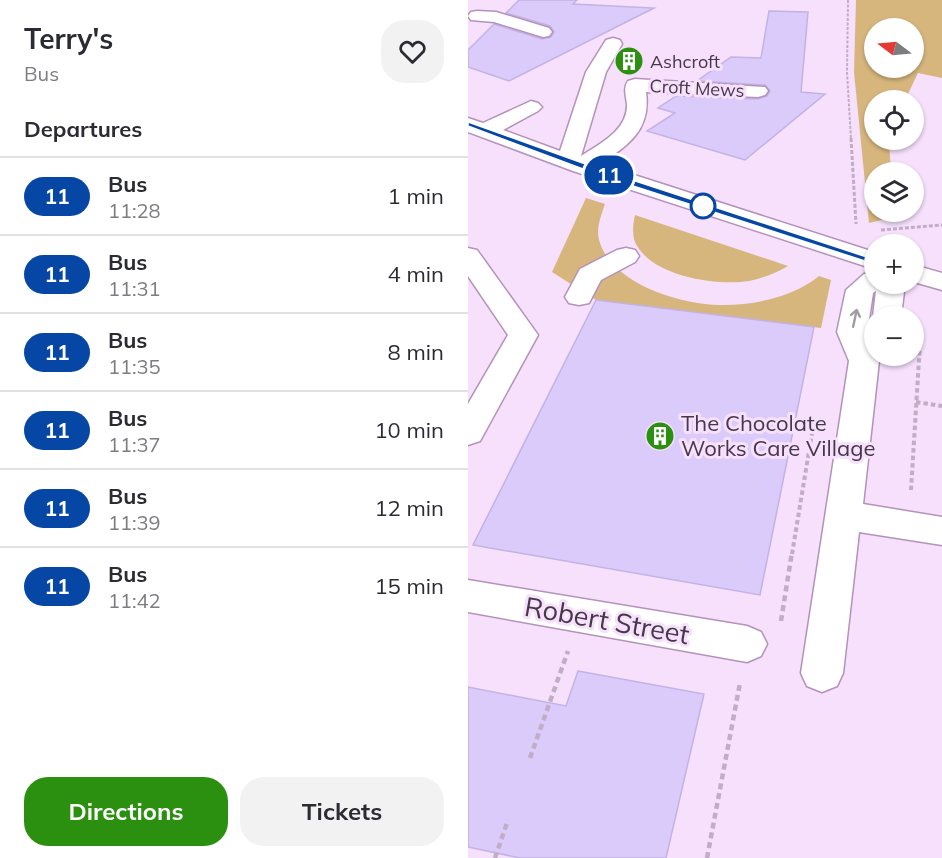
<!DOCTYPE html>
<meta charset="utf-8">
<style>
body{margin:0;font-family:Mulish,sans-serif;background:#f2f2f3;color:#2b2b33;height:100vh;display:flex;flex-direction:column;font-size:22px;white-space:nowrap}
*{box-sizing:border-box;margin:0}
p{font-size:20px;color:#7c7c81}
.icon{flex:none;width:33px;height:33px;fill:none;stroke:currentColor;stroke-width:2;stroke-linecap:round;stroke-linejoin:round}
.map{position:relative;flex:1;overflow:hidden}
.details{display:flex;flex-direction:column;background:#fff;width:468px}
.details>*{flex:none}
.badge{padding:0 12px;border-radius:20px;font-size:21px;line-height:39px}
.needle{width:39px;rotate:286deg}
.buttons{position:absolute;left:396px;top:18px;display:grid;gap:12px}
.buttons a{display:grid;place-items:center;width:60px;height:60px;border-radius:50%;background:#fff;box-shadow:0 2px 4px #0004;font-size:30px}
.map>.badge{position:absolute;translate:-50% -50%;box-shadow:0 0 0 3px #fff}
h2{padding:0 24px;font-size:22px;line-height:54px}
.round{display:grid;place-items:center;flex:none;width:63px;height:63px;border-radius:24px;background:#f2f2f3}
.summary{display:flex;align-items:center;justify-content:space-between;height:102px;padding:0 24px}
h1{font-size:28px;font-weight:700;line-height:45px}
.action{display:flex;gap:12px;margin-top:auto;padding:12px 24px}
.action a{flex:1;height:69px;border-radius:24px;background:#2b900f;color:#fff;font-size:24px;font-weight:700;line-height:69px;text-align:center}
.action a+a{background:#f2f2f3;color:#2b2b33}
ul{padding:0;list-style:none}
li{display:flex;align-items:center;gap:18px;height:78px;padding:0 24px;border-top:2px solid #e1e1e2}
li div{flex:1}
li b{display:block;font-size:22px}
li em{font-style:normal}
li .badge{min-width:66px;font-weight:700;text-align:center}
main{display:flex;flex:1;min-height:0}
.map>svg:first-child{display:block}
.green{fill:#d7b67e;fill-rule:evenodd}
.building{fill:#dbcbfa;stroke:#c3b2e4;stroke-width:1.5}
.lines{fill:none;stroke-linecap:round;stroke-linejoin:round}
.minor-casing{stroke:#b492bb;stroke-width:3}
.path-far3{stroke:#c1adc5;stroke-width:2;stroke-dasharray:3 1.5;stroke-linecap:butt}
.path-far2{stroke:#c1adc5;stroke-width:3;stroke-dasharray:4 2;stroke-linecap:butt}
.path-far1{stroke:#c1adc5;stroke-width:4;stroke-dasharray:4.5 3;stroke-linecap:butt}
.path{stroke:#c1adc5;stroke-width:4.5;stroke-dasharray:6 4;stroke-linecap:butt}
.minor{fill:#fff;fill-rule:evenodd}
.oneway{stroke:#a29ba4}
.line{fill:#0646a5;stroke:#fff;stroke-width:1.5}
.stop-dot{fill:#fff;stroke:#0646a5;stroke-width:3}
.labels{text-anchor:middle;dominant-baseline:central;stroke-width:6;stroke-linejoin:round;paint-order:stroke}
.far-poi-label{font-size:18px;fill:#463749;stroke:#f6e0fb;text-anchor:start}
.far-street-label{font-size:18px;fill:#463749;stroke:#f6e0fb}
.poi-label{font-size:22px;fill:#463749;stroke:#f6e0fb;text-anchor:start}
.near-street-label{font-size:27px;fill:#463749;stroke:#f6e0fb}
</style>
<main>
<section class="details">
<div class="summary"><div><h1>Terry's</h1><p>Bus</p></div><a class="round"><svg class="icon" aria-label="heart" viewBox="0 0 24 24"><path d="M12 20l-8-8c-3-5 5-10 8-4 3-6 11-1 8 4z"/></svg></a></div>
<h2>Departures</h2>
<ul>
<li><span class="badge" style="background:#0646a5;color:#fff">11</span><div><b>Bus</b><p>11:28</p></div><em>1 min</em></li>
<li><span class="badge" style="background:#0646a5;color:#fff">11</span><div><b>Bus</b><p>11:31</p></div><em>4 min</em></li>
<li><span class="badge" style="background:#0646a5;color:#fff">11</span><div><b>Bus</b><p>11:35</p></div><em>8 min</em></li>
<li><span class="badge" style="background:#0646a5;color:#fff">11</span><div><b>Bus</b><p>11:37</p></div><em>10 min</em></li>
<li><span class="badge" style="background:#0646a5;color:#fff">11</span><div><b>Bus</b><p>11:39</p></div><em>12 min</em></li>
<li><span class="badge" style="background:#0646a5;color:#fff">11</span><div><b>Bus</b><p>11:42</p></div><em>15 min</em></li>
</ul>
<div class="action"><a>Directions</a><a>Tickets</a></div>
</section>
<div class="map">
<svg width="474" height="858" viewBox="0 0 474 858">
<rect width="100%" height="100%" fill="#f6e0fb"/>
<g class="green">
<path d="M 388,0 L 474,0 L 474,78 L 450,73 L 437,100 L 406,100 L 406,140 L 421,140 L 423,172 L 406,172 L 406,212 L 425,212 L 426,217 L 401,223 L 386,72 ZM 406,28 L 446,28 L 446,68 L 406,68 Z"/>
<path d="M 118,198 L 137,204 C 133,216 128,228 131,240 C 143,284 212,304 251,305 C 284,306 326,297 351,276 L 363,280 L 353,328 L 128,300 L 84,272 Z"/>
<path d="M 167,215 L 320,266 C 308,273 295,278 281,281 C 249,286 183,277 167,242 C 164,234 165,223 167,215 Z"/>
</g>
<g class="building">
<polygon points="51,0 109,0 105,4 186,8 41,81 0,67 0,50 26,24 74,39 83,37 86,32 82,26 38,13"/>
<polygon points="301,11 340,12 333,92 357,94 277,160 179,131 207,113 190,108 208,96 290,99 299,96 302,91 297,85 229,81 263,57 293,58"/>
<polygon points="128,300 346,327 292,595 5,545"/>
<polygon points="110,671 236,694 198,858 52,858 0,847 0,687 98,706"/>
</g>
<g class="lines">
<g class="minor-casing">
<g id="minor">
<polygon points="9,11 28,12 81,28 84,32 81,36 75,37 26,22 3,20 0,16 3,12"/>
<path d="M 145,38 L 152,40 L 154,44 L 138,72 L 113,156 C 132,144 160,130 159,104 C 158,96 155,88 160,81 L 167,79 L 297,87 L 300,91 L 297,95 L 290,97 L 178,92 C 183,130 161,145 132,164 L 406,252 L 406,269 L 105,171 L 0,132 L 0,118 L 15,123 L 63,101 L 70,103 L 74,107 L 70,111 L 35,130 L 92,151 L 118,72 L 138,40 Z"/>
<polygon points="0,248 9,250 70,335 12,441 0,445 0,404 40,335 0,276"/>
<polygon points="158,248 167,250 171,256 167,262 133,280 121,303 111,305 101,303 97,297 112,269 149,250"/>
<polygon points="446,265 474,273 474,290 446,282"/>
<polygon points="406,272 406,284 437,284 433,316 406,316 406,319 405,316 408,291 405,293 399,332 406,356 411,361 395,504 474,517 474,545 391,532 375,673 369,686 354,692 339,686 333,673 381,361 369,332 378,290 396,274"/>
<polygon points="0,580 279,626 293,632 299,644 293,656 279,662 0,612"/>
</g>
</g>
<polyline class="path-far3" points="380,0 379,72 383,139"/>
<g class="path-far2">
<polyline points="383,138 388,224"/>
<polyline points="413,230 474,225"/>
</g>
<g class="path-far1">
<polyline points="448,402 474,406"/>
<polyline points="443,490 453,327"/>
<polyline points="324,554 345,427"/>
</g>
<g class="path">
<polyline points="313,621 324,552"/>
<polyline points="62,758 100,651"/>
<polyline points="27,858 40,820"/>
<polyline points="239,858 272,683"/>
</g>
<use href="#minor" class="minor"/>
</g>
<defs><path id="oneway-shaft" d="M-6 0H5M1.5-3L5.5 0L1.5 3" fill="none" stroke-width="1.6" stroke-linecap="round" stroke-linejoin="round" transform="scale(1.5)"/></defs>
<use class="oneway" href="#oneway-shaft" transform="translate(387 318) rotate(-78)"/>
<polygon class="line" points="0,122 137,171 411,261 403,263 131,175 0,126"/>
<defs>
<g id="building-disc" transform="scale(1.5)"><circle r="9.5" fill="#2b900f" stroke="#f6e0fb"/><path d="M-4-6H4V6H1V3H-1V6H-4ZM-2.5-4.3h1.7v1.8h-1.7ZM.8-4.3h1.7v1.8H.8ZM-2.5-1h1.7V.8h-1.7ZM.8-1h1.7V.8H.8Z" fill="#fff"/></g>
</defs>
<g fill-rule="evenodd">
<use href="#building-disc" x="161" y="61"/>
<use href="#building-disc" x="192" y="436"/>
</g>
<circle class="stop-dot" cx="235" cy="206" r="12"/>
<g class="labels">
<g class="far-poi-label">
<text x="182" y="61">Ashcroft</text>
</g>
<g class="far-street-label">
<text transform="translate(229 88) rotate(3)">Croft Mews</text>
</g>
<g class="poi-label">
<text x="213" y="423">The Chocolate<tspan x="213" dy="25">Works Care Village</tspan></text>
</g>
<g class="near-street-label">
<text transform="translate(139 620) rotate(10)">Robert Street</text>
</g>
</g>
</svg>
<div class="buttons">
<a><svg class="needle" viewBox="-14 -14 28 28"><path d="M0-13l5 13h-10z" fill="#e53935"/><path d="M0 13l5-13h-10z" fill="#7c7c81"/></svg></a>
<a><svg class="icon" aria-label="locate" viewBox="0 0 24 24"><circle cx="12" cy="12" r="6"/><path d="M12 2v4M12 18v4M2 12h4M18 12h4"/></svg></a>
<a><svg class="icon" aria-label="layers" viewBox="0 0 24 24"><path d="M12 4l9 5-9 5-9-5zM3 14l9 5 9-5"/></svg></a>
<a>+</a>
<a>−</a>
</div>
<b class="badge" style="left:141px;top:175px;background:#0646a5;color:#fff">11</b>
</div>
</main>
